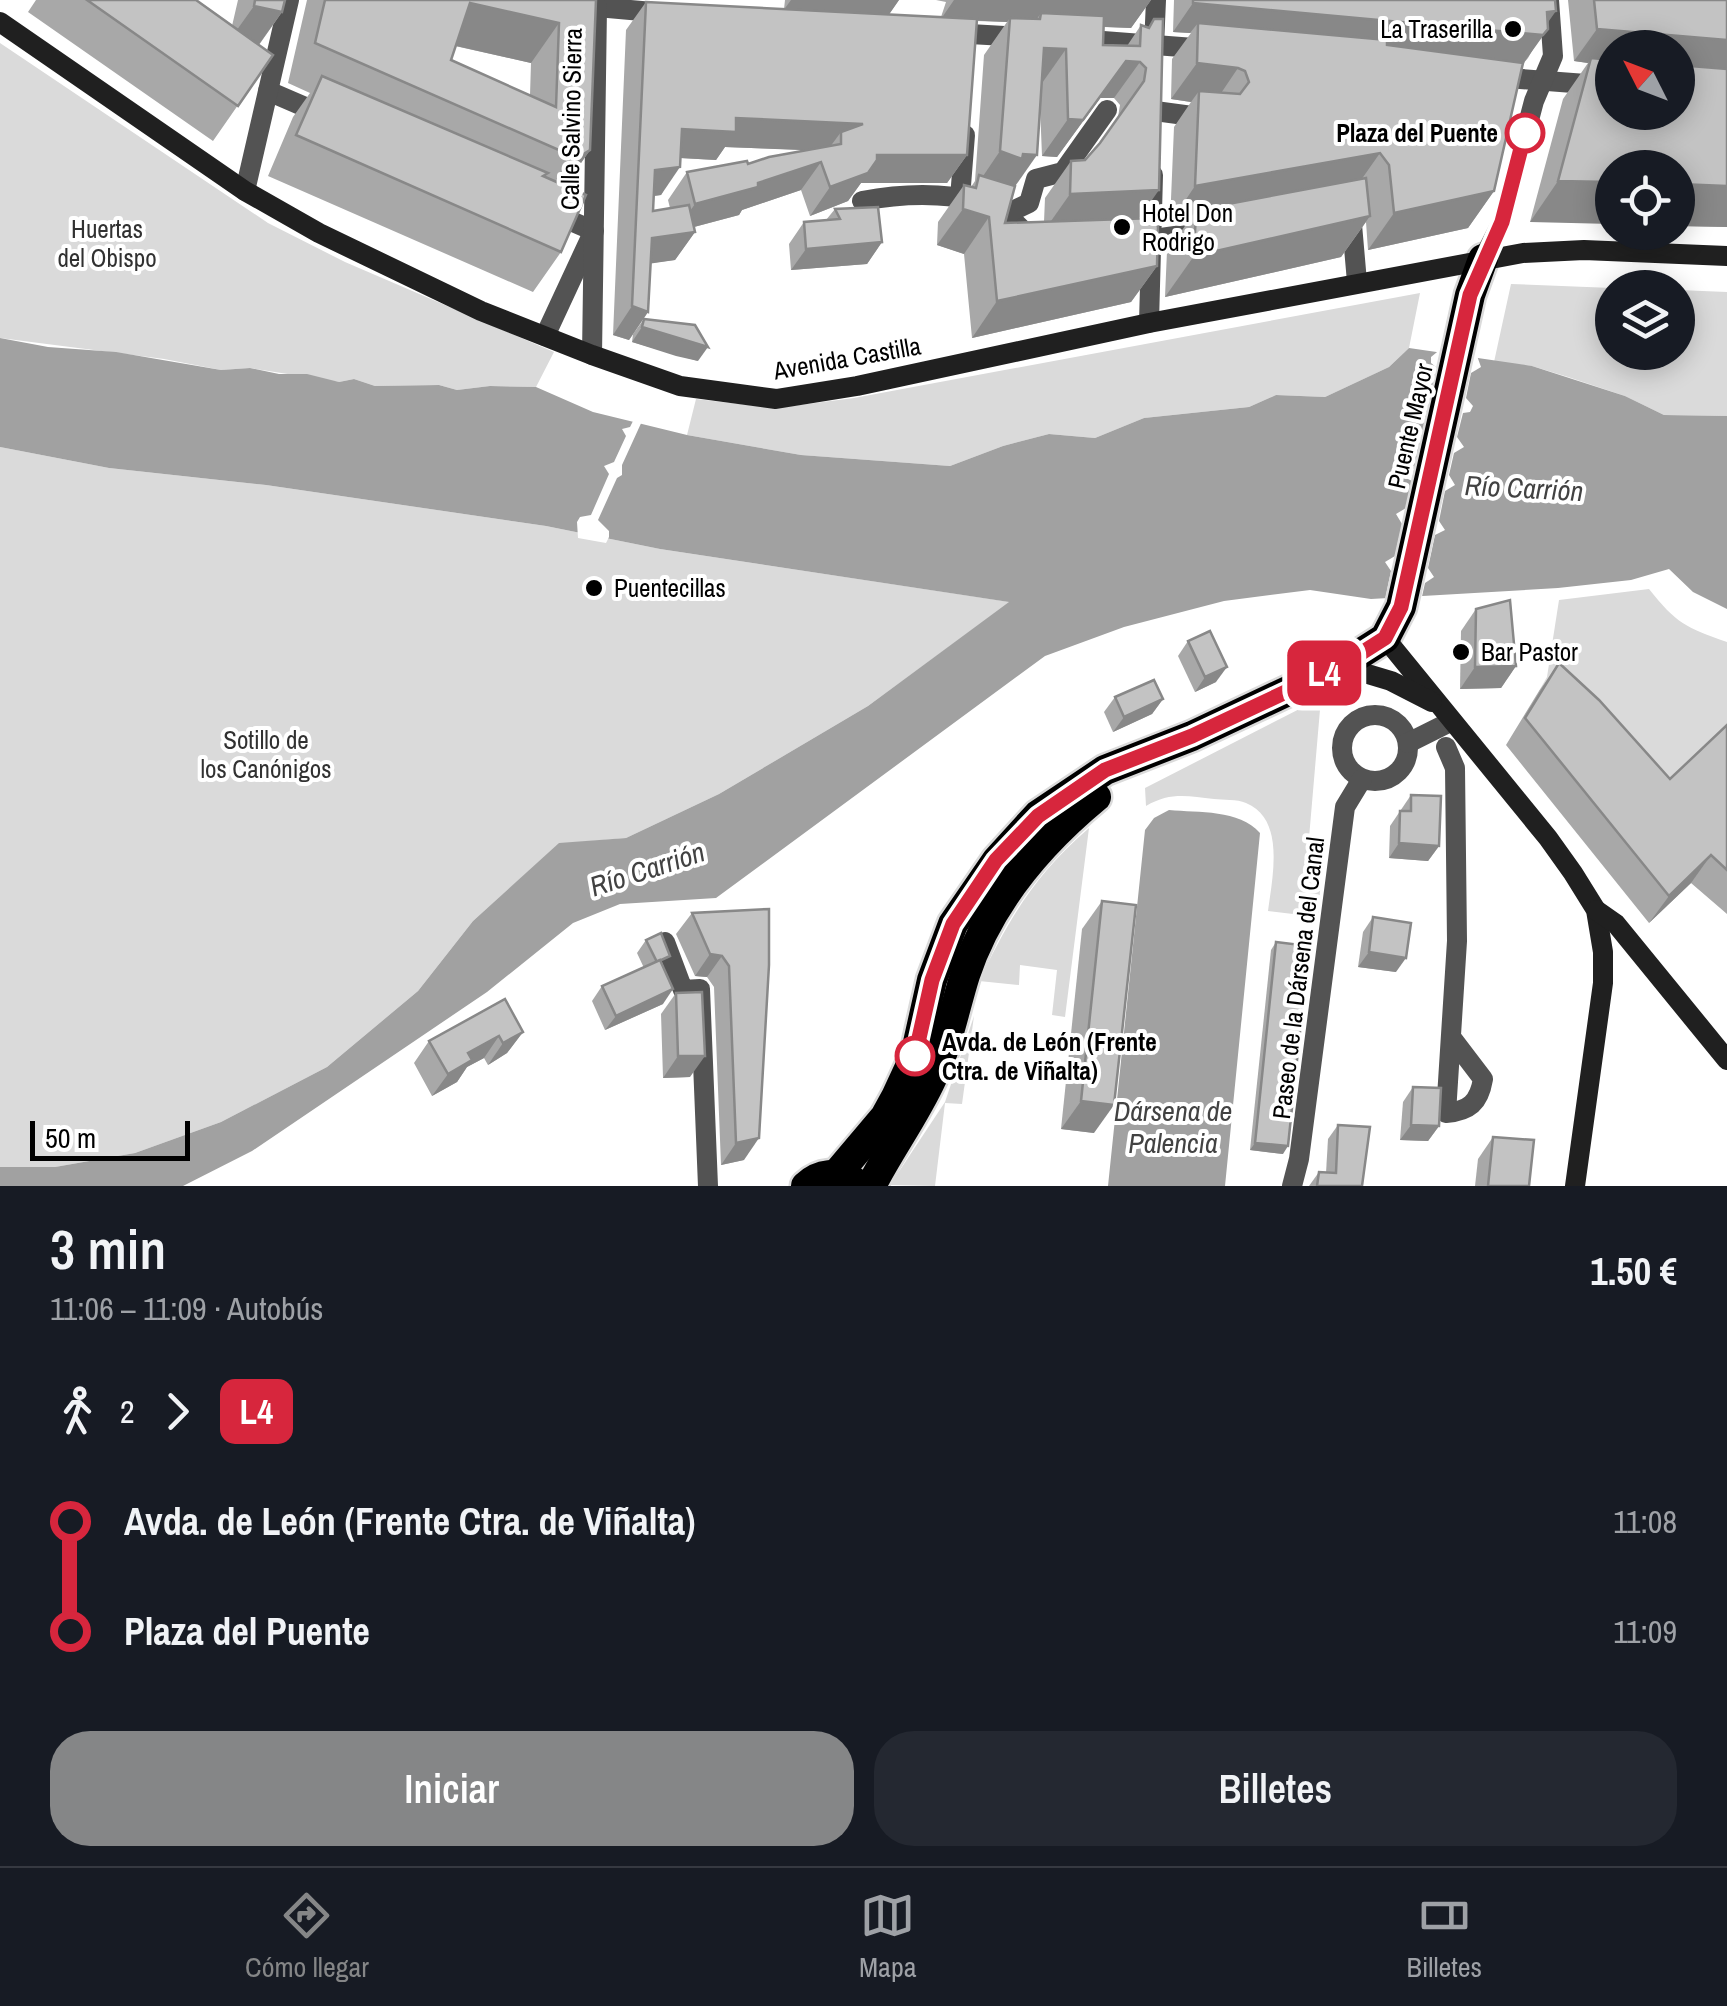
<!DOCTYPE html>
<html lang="es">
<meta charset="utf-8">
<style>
body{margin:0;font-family:"Archivo Narrow",sans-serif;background:#242831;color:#f1f3f6;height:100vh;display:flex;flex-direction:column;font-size:38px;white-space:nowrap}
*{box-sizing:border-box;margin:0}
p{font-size:32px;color:#9ea1a6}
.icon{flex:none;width:55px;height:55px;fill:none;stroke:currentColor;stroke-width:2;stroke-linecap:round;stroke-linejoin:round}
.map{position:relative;height:1186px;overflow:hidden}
.side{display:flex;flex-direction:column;background:#171b24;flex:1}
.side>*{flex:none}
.badge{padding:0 20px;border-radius:15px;font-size:35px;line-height:65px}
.needle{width:65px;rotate:312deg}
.controls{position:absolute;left:1595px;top:30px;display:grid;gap:20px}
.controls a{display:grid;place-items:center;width:100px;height:100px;border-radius:50%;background:#171b24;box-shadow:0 5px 25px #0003;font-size:50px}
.scale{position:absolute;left:30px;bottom:25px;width:160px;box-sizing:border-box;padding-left:10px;border:5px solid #000;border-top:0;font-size:28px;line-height:35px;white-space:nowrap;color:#000;-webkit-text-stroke:8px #fff;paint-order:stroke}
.map>.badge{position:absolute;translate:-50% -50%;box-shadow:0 0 0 5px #fff}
.legs{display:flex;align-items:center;gap:15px;height:110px;padding:0 50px;font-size:32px}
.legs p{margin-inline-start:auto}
.headline{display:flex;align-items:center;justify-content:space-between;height:170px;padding:0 50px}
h1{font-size:55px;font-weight:600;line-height:75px}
.primary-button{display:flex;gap:20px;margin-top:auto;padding:20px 50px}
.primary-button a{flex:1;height:115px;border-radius:40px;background:#858687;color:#fff;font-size:40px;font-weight:600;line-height:115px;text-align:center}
.primary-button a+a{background:#242831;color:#f1f3f6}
ul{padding:0 50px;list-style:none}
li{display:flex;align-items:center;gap:35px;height:110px;font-size:38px}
li i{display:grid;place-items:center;width:15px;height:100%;margin:0 12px;background:currentColor}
li i::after{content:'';width:25px;height:25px;margin:-12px;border:8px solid;border-radius:50%;background:#171b24}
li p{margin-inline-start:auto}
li:first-child i{background:linear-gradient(#0000 50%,currentColor 0)}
li:last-child i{background:linear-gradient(currentColor 50%,#0000 0)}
.tabs{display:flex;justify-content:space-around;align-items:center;height:140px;border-top:2px solid #363941;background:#171b24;font-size:28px;color:#9ea1a6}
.tabs a{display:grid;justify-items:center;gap:5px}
.tabs .active{color:#858687}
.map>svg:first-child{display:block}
.green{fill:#dadada}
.water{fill:#a1a1a1}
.pier{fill:#fff}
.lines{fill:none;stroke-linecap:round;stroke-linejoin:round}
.highway-casing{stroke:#dbdbdb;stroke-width:35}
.street{stroke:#535353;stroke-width:20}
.secondary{stroke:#202020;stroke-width:20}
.highway{stroke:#000;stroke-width:30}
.wall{fill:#a8a8a8;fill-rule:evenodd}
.shaded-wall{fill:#888}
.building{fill:#c3c3c3;stroke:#888;stroke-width:2.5;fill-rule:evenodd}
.line-1-casing{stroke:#fff;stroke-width:22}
.line-1{stroke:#d7263d;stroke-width:15}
.poi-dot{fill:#000;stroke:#fff;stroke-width:4}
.stop-1-dot{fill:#fff;stroke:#d7263d;stroke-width:5}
.labels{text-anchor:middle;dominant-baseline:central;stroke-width:8;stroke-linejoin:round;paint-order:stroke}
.poi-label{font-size:25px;fill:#000;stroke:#fff;text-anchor:start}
.street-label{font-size:25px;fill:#000;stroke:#fff}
.stop-label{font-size:25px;font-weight:bold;fill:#000;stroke:#fff;text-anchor:end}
.park-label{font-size:25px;fill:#313131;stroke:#fff}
.water-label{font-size:28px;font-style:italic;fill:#424242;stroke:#fff}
</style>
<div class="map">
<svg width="1727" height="1186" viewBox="0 0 1727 1186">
<rect width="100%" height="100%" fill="#fff"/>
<g class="green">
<polygon points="0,43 268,223 345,262 554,352 536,387 490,386 457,390 439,385 375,386 354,379 339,382 250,368 221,370 164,359 0,338"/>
<polygon points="1511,284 1612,288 1612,352 1678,352 1678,290 1727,292 1727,416 1664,415 1625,396 1568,377 1532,366 1494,362"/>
<polygon points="1420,293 1409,348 1389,367 1325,397 1276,395 1249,407 1144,418 1095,438 1049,434 1003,446 950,466 801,455 687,435 696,399 776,408 854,398"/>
<polygon points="0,447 109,468 266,485 546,526 660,549 1010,602 868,706 719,794 626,838 559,844 473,921 418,991 327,1067 221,1122 135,1153 55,1167 0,1167"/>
<path d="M 1649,589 C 1676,623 1686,628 1727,642 L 1727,755 L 1664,794 L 1539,691 L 1547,677 L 1559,600 Z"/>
<path d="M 1321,698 L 1309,838 L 1324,839 L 1318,917 L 1268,911 C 1272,879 1286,819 1246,803 C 1237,799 1223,800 1214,799 C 1187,796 1170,792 1146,806 L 1145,788 Z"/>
<path d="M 1089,828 L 1065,1017 L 1052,1015 L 1057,970 L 1020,965 L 1019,985 L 979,981 C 1009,919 1035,874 1089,828 Z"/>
<polygon points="974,1016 962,1104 945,1103 935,1186 890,1185 945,1102"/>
</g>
<g class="water">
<polygon points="0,338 48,347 116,352 221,370 250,368 279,374 307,374 339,382 354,379 375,386 439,385 457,390 490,386 536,387 593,412 687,435 801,455 950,466 1003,446 1049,434 1095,438 1144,418 1249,407 1276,395 1325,397 1389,367 1409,348 1532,366 1625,396 1664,415 1727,416 1727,609 1693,592 1669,569 1631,580 1558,588 1371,599 1310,590 1224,601 1124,627 1045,656 716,898 620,904 573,923 487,992 252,1151 183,1186 0,1186 0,1167 55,1167 135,1153 221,1122 327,1067 418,991 473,921 559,843 626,838 719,794 868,706 1009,602 660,549 546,526 266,485 109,468 0,447"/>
<path d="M 1169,810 C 1199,813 1239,809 1260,833 L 1225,1186 L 1108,1186 L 1145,830 L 1154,818 Z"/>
</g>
<g class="pier">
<polygon points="1442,348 1476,353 1481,367 1471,373 1466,398 1473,406 1470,412 1463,413 1457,437 1464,447 1454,453 1449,475 1455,485 1445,491 1439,521 1445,530 1435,535 1428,568 1434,577 1425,583 1421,601 1391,603 1385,600 1391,571 1385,562 1395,556 1402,524 1396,514 1406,508 1412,481 1406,478 1406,472 1415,468 1420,444 1414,434 1423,430 1429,406 1423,397 1432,391 1437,368 1431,363 1431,357"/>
<polygon points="635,417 643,419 622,465 622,475 617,478 598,520 609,531 609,537 606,543 578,538 577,522 580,517 591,515 609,474 604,466 614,462 626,436 622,429 630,427"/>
</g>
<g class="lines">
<g class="highway-casing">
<g id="highway">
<polyline points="836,1175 885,1117 896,1097 915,1056 932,980 953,924 997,860 1038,815 1105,770 1192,736 1341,666 1385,638 1401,607 1470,295 1483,259"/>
<path d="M 806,1186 C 820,1173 837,1172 853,1181"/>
<path d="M 871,1186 C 890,1149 915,1115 932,1078 C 948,1045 954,1010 965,975 C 989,902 1038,845 1096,797"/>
</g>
</g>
<g class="street">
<polyline points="567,0 597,7 664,13"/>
<polyline points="952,33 1023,37"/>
<polyline points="1077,39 1207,49"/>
<polyline points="1154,46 1156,0"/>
<polyline points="1495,77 1612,86"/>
<polyline points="268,91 326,116"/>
<polyline points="1155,111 1207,118"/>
<polyline points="245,191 289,0"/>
<polyline points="960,198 965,135"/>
<path d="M 862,201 C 905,193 972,189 1008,217 C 1017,223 1024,232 1031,239"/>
<polyline points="550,212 594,231"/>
<polyline points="1351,213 1357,282"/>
<polyline points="1006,214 1029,203 1036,179 1063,172 1107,110"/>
<polyline points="1133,242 1203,232"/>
<polyline points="1483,259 1502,222 1534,101 1553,56 1549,0"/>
<polyline points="1149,323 1153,175"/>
<polyline points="545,336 591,237"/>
<polyline points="592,355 597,7"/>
<circle cx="1375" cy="748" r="33"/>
<polyline points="1408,743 1452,721"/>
<path d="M 1446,747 L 1455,768 L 1457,941 L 1446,1113 C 1469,1111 1479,1103 1483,1079 L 1451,1037"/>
<polyline points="665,942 683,990 700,989 708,1186"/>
<polyline points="1292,1186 1299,1159 1345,807 1362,779"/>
</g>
<g class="secondary">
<polyline points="0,22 245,191 319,233 481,311 592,355 680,386 776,399 857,386 1149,323 1523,253 1584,250 1727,256"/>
<polyline points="1385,638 1548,838 1573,873 1596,910 1603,952 1603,983 1575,1186"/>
<polyline points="1341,666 1391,681 1432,702"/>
<polyline points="1596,910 1616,924 1727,1060"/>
</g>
<use href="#highway" class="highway"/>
</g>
<g class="wall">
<polygon points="36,0 196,0 232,26 238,0 285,0 282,12 259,45 273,55 213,141 28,12"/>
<path d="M 307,0 L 596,0 L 590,150 L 565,186 L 561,252 L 533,292 L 268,176 L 293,117 L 310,93 L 288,83 ZM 455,46 L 531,63 L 530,95 L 451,60 Z"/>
<path d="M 785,0 L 899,0 L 889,14 L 941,17 L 946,2 L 936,0 L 1151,0 L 1131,28 L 1104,27 L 1103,45 L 1127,46 L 1141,25 L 1148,28 L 1154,19 L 1139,218 L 1157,266 L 1131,302 L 972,338 L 964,254 L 937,245 L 938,222 L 964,185 L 971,187 L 975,181 L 984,55 L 1007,22 L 977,21 L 967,155 L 947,183 L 861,183 L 848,201 L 810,216 L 801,190 L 742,210 L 739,215 L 694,227 L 695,232 L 675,260 L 651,263 L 648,312 L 629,340 L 613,335 L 626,30 L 646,2 L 784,9 ZM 1100,98 L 1114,98 L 1120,105 L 1118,117 L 1100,143 L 1085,160 L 1071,161 L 1045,198 L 1044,222 L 1005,223 L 1014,187 L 1040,106 L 1042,156 L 1057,157 ZM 725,147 L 806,150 L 748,164 L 687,172 L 668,200 L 670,208 L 653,211 L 654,196 L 661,195 L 681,158 L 716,160 Z"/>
<polygon points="1174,0 1555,0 1548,23 1528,58 1523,64 1494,191 1468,228 1368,250 1366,222 1341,257 1165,297 1167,251 1190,219 1170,223 1174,127 1191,102 1171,99 1172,59 1191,33 1173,32"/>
<polygon points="1568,0 1727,0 1727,227 1678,226 1678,168 1530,222 1563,99 1588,63 1574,61"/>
<polygon points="835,209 882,242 867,264 791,270 789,244 804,222 826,220"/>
<polygon points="644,319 698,361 632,342 633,334"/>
<polygon points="1476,609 1516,666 1501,688 1460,689 1461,631"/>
<polygon points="1188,641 1216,682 1195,692 1178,656"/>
<polygon points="1559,663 1670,779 1727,725 1727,914 1691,883 1649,923 1506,745 1539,691"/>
<polygon points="1115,697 1163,699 1152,714 1113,732 1104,712"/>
<polygon points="1411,795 1439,846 1428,861 1389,858 1390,826"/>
<polygon points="1102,901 1094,1133 1061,1129 1082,929"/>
<polygon points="769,909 744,1160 721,1165 714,987 707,977 695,976 676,934 692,913"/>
<polygon points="1373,917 1396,972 1358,967 1363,932"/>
<polygon points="646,940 663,966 663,1004 605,1030 592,1001 602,986 644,968 637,953"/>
<polygon points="1276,942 1283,1154 1250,1150 1271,950"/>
<polygon points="676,993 690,1077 663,1078 661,1014"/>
<polygon points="523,1032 507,1053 488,1065 484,1058 467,1067 457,1082 432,1096 414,1063 429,1041"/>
<polygon points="1413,1087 1439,1126 1428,1141 1400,1140 1403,1102"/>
<polygon points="1338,1125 1362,1186 1326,1173 1328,1139"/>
<polygon points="1493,1137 1529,1186 1475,1186 1478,1159"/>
<polygon points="1319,1172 1317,1186 1309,1186"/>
</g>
<g class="shaded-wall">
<polygon points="791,0 899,0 888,16 783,11"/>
<polygon points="954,0 1151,0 1131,28 1037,24 1041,13 1034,23 1010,18 1007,22 941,19"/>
<polygon points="470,3 559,23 531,63 443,43"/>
<polygon points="1193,3 1547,12 1556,11 1539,35 1548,29 1523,64 1198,23 1190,33 1173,32"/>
<polygon points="254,6 282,12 257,47 229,41"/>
<polygon points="1597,29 1727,40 1727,74 1678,70 1678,48 1612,48 1612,65 1591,58 1588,63 1574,61"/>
<polygon points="1044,48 1066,49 1040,86"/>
<polygon points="1126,61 1140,62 1114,98 1100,98 1057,157 1042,156 1068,119"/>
<polygon points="1197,63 1238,68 1213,105 1199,91 1191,102 1171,99"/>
<polygon points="736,118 863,124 841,144 841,132 827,151 725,147 716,160 662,157 682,129"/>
<polygon points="590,150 563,189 550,197 577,158"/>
<polygon points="1000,151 1037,155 1011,192 977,185"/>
<polygon points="1380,153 1354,190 1196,210 1190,219 1170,223 1195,186"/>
<polygon points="877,155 967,155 947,183 861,183 848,201 810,216 830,187"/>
<polygon points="821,162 801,190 742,210 739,215 675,232 695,204"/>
<polygon points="680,167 661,195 637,198 655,170"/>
<polygon points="1558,181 1612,182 1612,224 1530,222"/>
<polygon points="1678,184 1727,186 1727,227 1678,226"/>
<polygon points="1159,190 1133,227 1044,231 1070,194"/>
<polygon points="1494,191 1468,228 1368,250 1394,213"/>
<polygon points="963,209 989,217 964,254 937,245"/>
<polygon points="1370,216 1341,257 1165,297 1194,256"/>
<polygon points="695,232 675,260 634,266 652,238"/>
<polygon points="882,242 867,264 791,270 806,249"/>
<polygon points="1157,266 1131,302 972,338 997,301"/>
<polygon points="632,306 648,312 629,340 613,335"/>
<polygon points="642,327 708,347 698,361 676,356 632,342"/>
<polygon points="1516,666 1501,688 1460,689 1475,667"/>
<polygon points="1227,667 1216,682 1195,692 1205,677"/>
<polygon points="1163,699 1152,714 1113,732 1124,717"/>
<polygon points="1399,843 1439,846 1428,861 1389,858"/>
<polygon points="1711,855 1691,883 1649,923 1669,896"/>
<polygon points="1369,952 1406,958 1396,972 1358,967"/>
<polygon points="710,954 722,956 707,977 695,976"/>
<polygon points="673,989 663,1004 605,1030 616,1016"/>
<polygon points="523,1032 507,1053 488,1065 503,1043"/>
<polygon points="499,1036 484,1058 467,1067 457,1082 432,1096 448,1074 468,1053"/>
<polygon points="678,1056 705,1056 690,1077 663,1078"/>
<polygon points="1081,1101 1114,1105 1094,1133 1061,1129"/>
<polygon points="1411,1125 1439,1126 1428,1141 1400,1140"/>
<polygon points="759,1138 744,1160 721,1165 736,1143"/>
<polygon points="1255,1143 1288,1146 1283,1154 1250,1150"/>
</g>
<g class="building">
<polygon points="87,0 196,0 273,55 238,106"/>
<polygon points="255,0 285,0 282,12 254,6"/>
<path d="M 325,0 L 596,0 L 590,150 L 577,158 L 315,43 ZM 470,3 L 559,23 L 556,107 L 451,60 Z"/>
<polygon points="1193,0 1555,0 1556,11 1547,12 1548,29 1543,35 1193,3"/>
<polygon points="1594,0 1727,0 1727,40 1597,29"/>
<polygon points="646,2 977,19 967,155 877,155 877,160 868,173 830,187 821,162 758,183 758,187 695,204 687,172 747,161 748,164 769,157 841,144 841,132 863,124 736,118 736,132 682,129 680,167 655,170 653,211 689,205 695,232 652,238 648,312 632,306"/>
<polygon points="1041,13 1104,16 1103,45 1140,46 1141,25 1149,28 1154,19 1163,19 1159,190 1070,194 1071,161 1085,160 1100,143 1144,81 1146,68 1140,62 1126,61 1083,120 1068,119 1066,49 1044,48 1037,155 1023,154 1022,159 1000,151 1010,18 1040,19"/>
<polygon points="1198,23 1387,40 1387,45 1523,63 1494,191 1394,213 1389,165 1380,153 1195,186 1199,91 1240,94 1249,82 1245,71 1238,68 1197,63"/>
<polygon points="1591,58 1612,60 1612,112 1678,112 1678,65 1727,69 1727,186 1678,184 1678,168 1612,168 1612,182 1558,181"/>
<polygon points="322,76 548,173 543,176 586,195 561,252 296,135"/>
<polygon points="979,175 1015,186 1005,223 1155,218 1158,227 1157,266 997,301 989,217 963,209 964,185 976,188"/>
<polygon points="1366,178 1370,216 1194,256 1196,210"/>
<polygon points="878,207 882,242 806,249 804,222 840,219 835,209"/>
<polygon points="644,319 695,325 708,347 642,327"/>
<polygon points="1510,600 1516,666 1475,667 1476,609"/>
<polygon points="1210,631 1227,667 1205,677 1188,641"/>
<polygon points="1559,663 1599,700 1670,779 1727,725 1727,870 1711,855 1669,896 1525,718"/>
<polygon points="1154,680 1163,699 1124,717 1115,697"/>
<polygon points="1411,795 1441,796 1439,846 1399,843 1400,811 1411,811"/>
<polygon points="1102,901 1136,905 1114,1105 1081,1101"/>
<polygon points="769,909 769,965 759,1138 736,1143 729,966 722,956 710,954 692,913"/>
<polygon points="1373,917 1411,923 1406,958 1369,952"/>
<polygon points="661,933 670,956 657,962 646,940"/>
<polygon points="1276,942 1309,946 1288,1146 1255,1143"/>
<polygon points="660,960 673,989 616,1016 602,986"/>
<polygon points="702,992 705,1056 678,1056 676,993"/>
<polygon points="505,999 523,1032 503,1043 499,1036 468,1053 472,1060 448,1074 429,1041"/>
<polygon points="1413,1087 1441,1088 1439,1126 1411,1125"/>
<polygon points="1338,1125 1370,1127 1362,1186 1317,1186 1319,1172 1336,1173"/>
<polygon points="1493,1137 1534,1140 1529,1186 1488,1186"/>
</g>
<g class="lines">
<g class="line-1-casing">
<polyline id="line-1" points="915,1056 932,980 953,924 996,860 1038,816 1105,770 1192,736 1341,666 1385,638 1401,607 1470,295 1502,222 1525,133"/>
</g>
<use href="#line-1" class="line-1"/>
</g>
<g class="poi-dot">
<circle cx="1513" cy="29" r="10"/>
<circle cx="1122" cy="227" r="10"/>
<circle cx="594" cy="588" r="10"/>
<circle cx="1461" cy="652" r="10"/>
</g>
<g class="stop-1-dot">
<circle cx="1525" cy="133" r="18"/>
<circle cx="915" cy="1056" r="18"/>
</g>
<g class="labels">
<g class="poi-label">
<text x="1493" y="29" text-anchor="end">La Traserilla</text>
<text x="1142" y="213">Hotel Don<tspan x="1142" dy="29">Rodrigo</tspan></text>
<text x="614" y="588">Puentecillas</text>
<text x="1481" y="652">Bar Pastor</text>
</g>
<g class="street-label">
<text transform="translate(571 119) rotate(-89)">Calle Salvino Sierra</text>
<text transform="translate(847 358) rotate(-10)">Avenida Castilla</text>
<text transform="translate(1410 426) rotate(-77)">Puente Mayor</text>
<text transform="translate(1298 978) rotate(-83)">Paseo de la Dársena del Canal</text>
</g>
<g class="stop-label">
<text x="1498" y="133">Plaza del Puente</text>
<text x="942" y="1042" text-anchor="start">Avda. de León (Frente<tspan x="942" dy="29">Ctra. de Viñalta)</tspan></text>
</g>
<g class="park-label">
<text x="107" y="229">Huertas<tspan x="107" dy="29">del Obispo</tspan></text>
<text x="266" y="740">Sotillo de<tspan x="266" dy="29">los Canónigos</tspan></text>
</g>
<g class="water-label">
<text transform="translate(1524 488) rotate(3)">Río Carrión</text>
<text transform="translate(647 869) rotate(-18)">Río Carrión</text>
<text x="1173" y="1111">Dársena de<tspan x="1173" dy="32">Palencia</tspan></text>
</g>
</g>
</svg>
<div class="controls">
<a><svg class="needle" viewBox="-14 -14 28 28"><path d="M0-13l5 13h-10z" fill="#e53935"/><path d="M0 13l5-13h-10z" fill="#9ea1a6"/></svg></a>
<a><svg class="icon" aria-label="locate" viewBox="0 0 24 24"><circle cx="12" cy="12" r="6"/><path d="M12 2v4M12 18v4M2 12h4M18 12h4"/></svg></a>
<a><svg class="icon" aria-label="layers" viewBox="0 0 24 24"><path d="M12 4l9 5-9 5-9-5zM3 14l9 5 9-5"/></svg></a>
</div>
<div class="scale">50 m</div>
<b class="badge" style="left:1324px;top:673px;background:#d7263d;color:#fff">L4</b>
</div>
<section class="side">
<div class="headline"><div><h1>3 min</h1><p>11:06 – 11:09 · Autobús</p></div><b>1.50 €</b></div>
<div class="legs"><svg class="icon" aria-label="walk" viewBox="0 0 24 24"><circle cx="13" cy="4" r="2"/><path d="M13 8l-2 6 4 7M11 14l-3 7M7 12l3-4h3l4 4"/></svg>2<svg class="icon" aria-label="forward" viewBox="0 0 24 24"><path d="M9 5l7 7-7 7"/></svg><b class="badge" style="background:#d7263d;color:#fff">L4</b></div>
<ul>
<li><i style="color:#d7263d"></i><b>Avda. de León (Frente Ctra. de Viñalta)</b><p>11:08</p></li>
<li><i style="color:#d7263d"></i><b>Plaza del Puente</b><p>11:09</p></li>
</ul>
<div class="primary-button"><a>Iniciar</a><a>Billetes</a></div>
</section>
<nav class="tabs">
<a class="active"><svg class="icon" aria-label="directions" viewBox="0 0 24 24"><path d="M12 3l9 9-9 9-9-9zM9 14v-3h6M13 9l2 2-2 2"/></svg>Cómo llegar</a>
<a><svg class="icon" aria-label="map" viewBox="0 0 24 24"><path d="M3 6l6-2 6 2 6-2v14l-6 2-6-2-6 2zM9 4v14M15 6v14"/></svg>Mapa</a>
<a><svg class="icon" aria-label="tickets" viewBox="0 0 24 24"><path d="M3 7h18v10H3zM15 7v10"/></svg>Billetes</a>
</nav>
